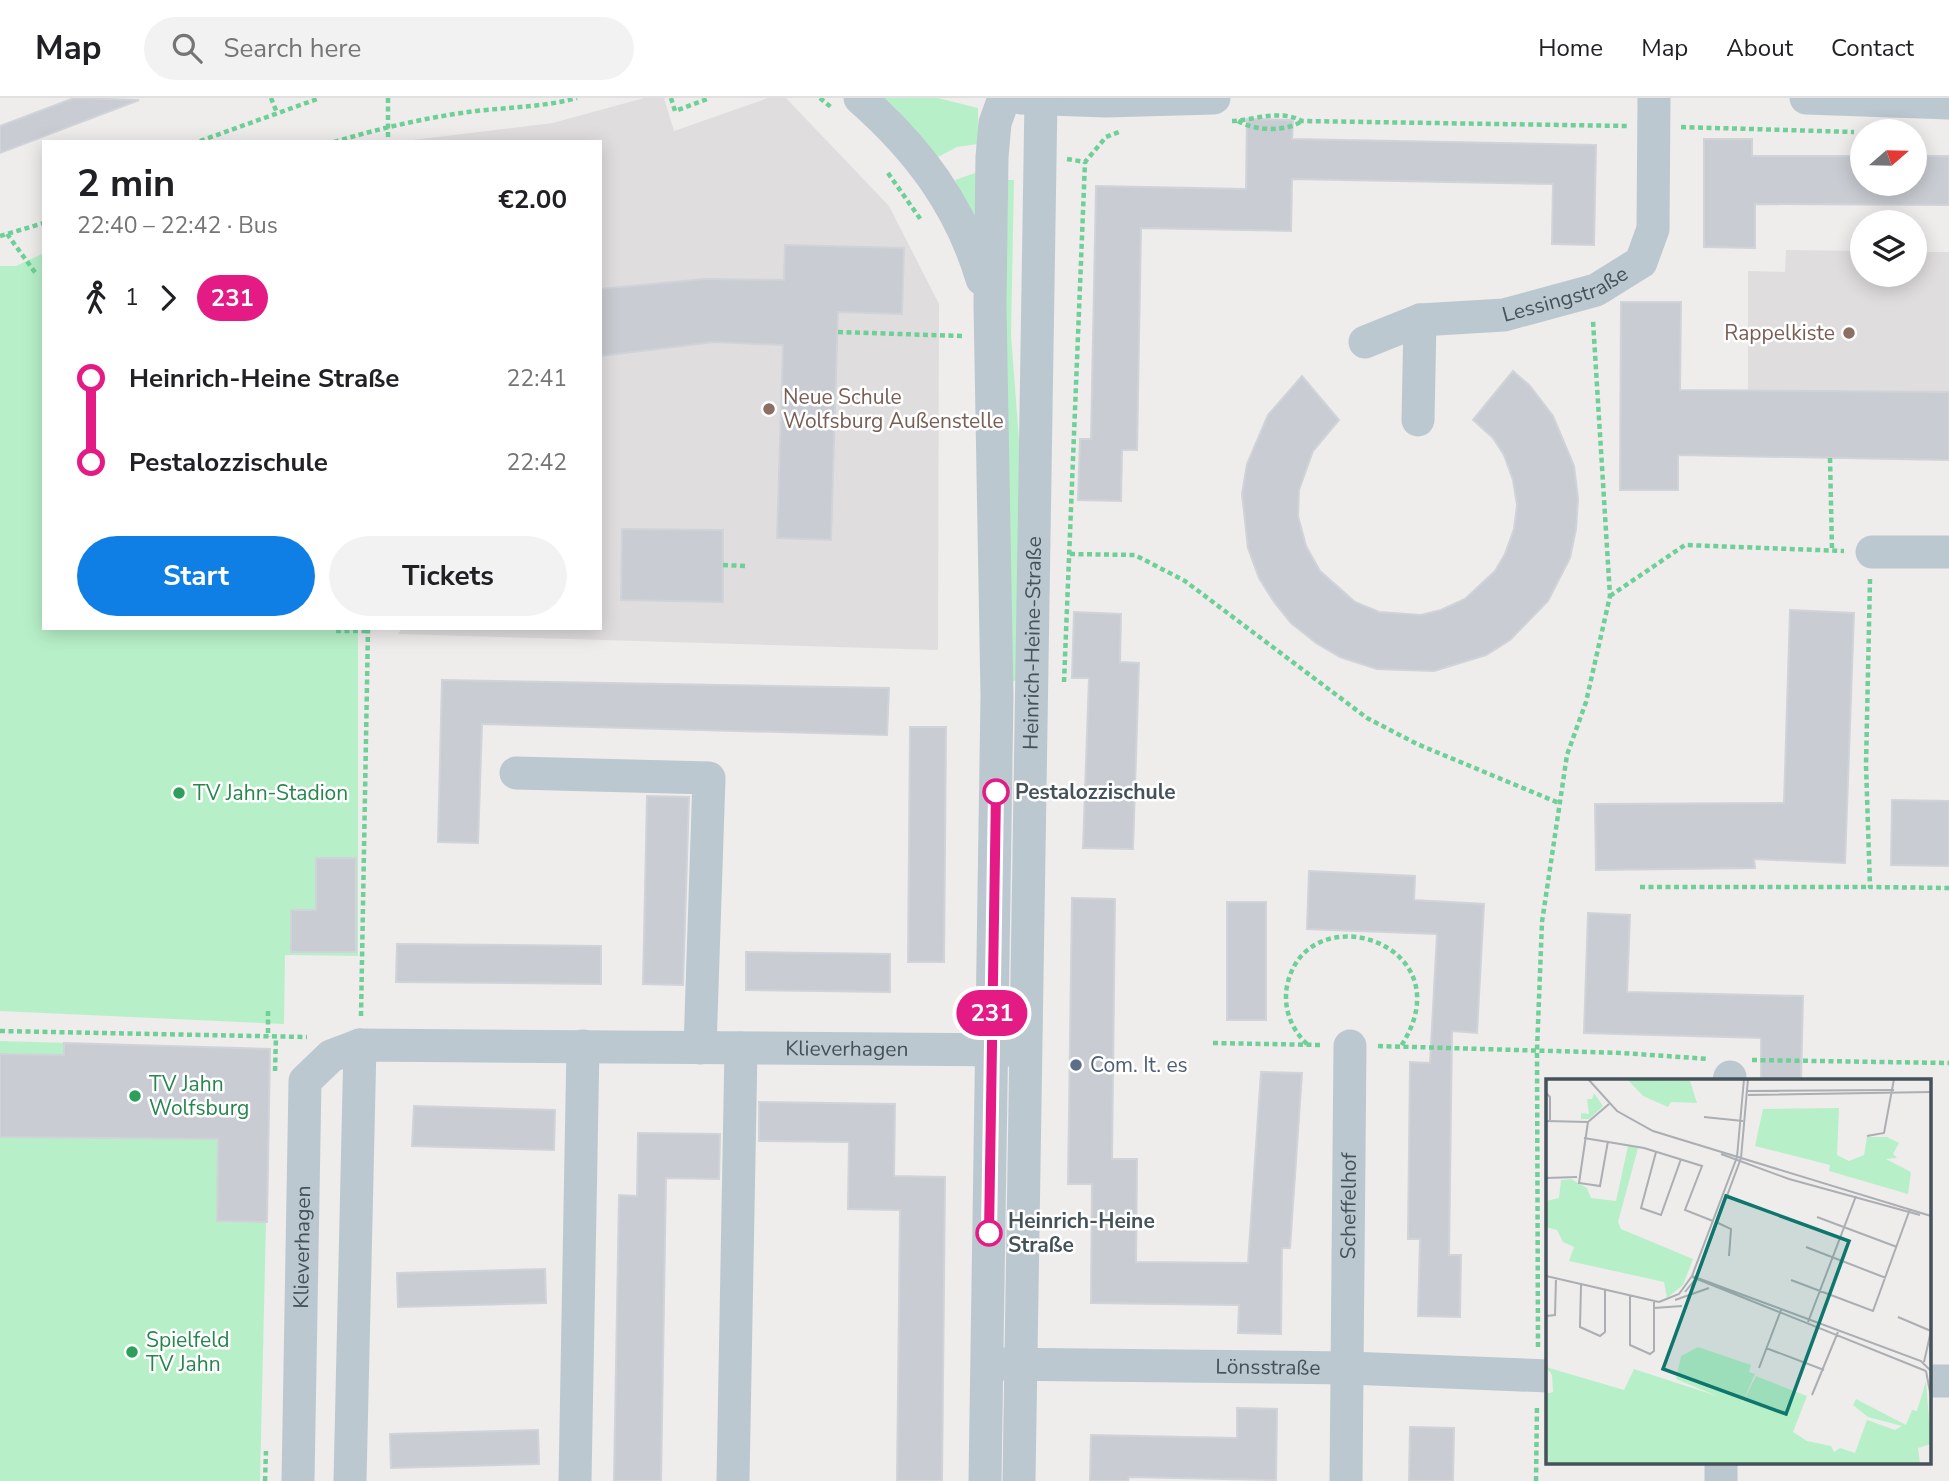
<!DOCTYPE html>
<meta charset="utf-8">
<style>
body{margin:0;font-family:"Nunito Sans",sans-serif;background:#f2f2f2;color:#202124;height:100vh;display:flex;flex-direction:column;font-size:26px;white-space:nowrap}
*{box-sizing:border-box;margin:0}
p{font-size:23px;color:#757577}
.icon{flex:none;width:38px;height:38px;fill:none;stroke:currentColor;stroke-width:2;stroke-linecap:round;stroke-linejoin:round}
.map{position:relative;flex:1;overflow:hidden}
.drawer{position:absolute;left:42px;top:42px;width:560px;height:490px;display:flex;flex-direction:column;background:#fff;border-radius:0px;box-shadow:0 4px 18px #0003}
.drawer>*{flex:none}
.badge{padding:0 14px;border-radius:23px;font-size:24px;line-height:46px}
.needle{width:46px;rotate:70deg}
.controls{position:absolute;left:1850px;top:21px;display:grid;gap:14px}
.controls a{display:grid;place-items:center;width:77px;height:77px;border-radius:50%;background:#fff;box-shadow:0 4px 18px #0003;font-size:35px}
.map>.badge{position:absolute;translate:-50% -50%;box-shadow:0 0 0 4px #fff}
.legs{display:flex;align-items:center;gap:10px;height:77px;padding:0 35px;font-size:23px}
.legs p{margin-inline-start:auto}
.overview{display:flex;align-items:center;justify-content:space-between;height:119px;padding:0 35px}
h1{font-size:38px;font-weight:700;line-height:52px}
.button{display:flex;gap:14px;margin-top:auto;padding:14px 35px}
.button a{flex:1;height:80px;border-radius:42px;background:#107fe5;color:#fff;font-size:28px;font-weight:700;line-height:80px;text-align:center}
.button a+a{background:#f2f2f2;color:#202124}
ul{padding:0 35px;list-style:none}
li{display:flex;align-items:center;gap:24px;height:84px;font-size:26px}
li i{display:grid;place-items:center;width:10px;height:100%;margin:0 9px;background:currentColor}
li i::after{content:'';width:18px;height:18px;margin:-9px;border:5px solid;border-radius:50%;background:#fff}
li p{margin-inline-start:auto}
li:first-child i{background:linear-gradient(#0000 50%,currentColor 0)}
li:last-child i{background:linear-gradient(currentColor 50%,#0000 0)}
header{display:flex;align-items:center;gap:42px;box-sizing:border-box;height:98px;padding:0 35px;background:#fff;border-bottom:2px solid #e0e0e0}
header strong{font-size:33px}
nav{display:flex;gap:38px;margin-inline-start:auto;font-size:24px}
.search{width:490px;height:63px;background:#f2f2f2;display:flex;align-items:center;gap:18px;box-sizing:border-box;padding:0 24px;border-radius:38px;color:#757577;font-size:26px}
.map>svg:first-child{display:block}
.education{fill:#e0ddde}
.green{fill:#b7f0c8}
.building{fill:#c9ccd2;stroke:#d0d3d8;stroke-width:2}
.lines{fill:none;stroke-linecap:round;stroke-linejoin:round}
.path{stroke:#6ed097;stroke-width:4.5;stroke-dasharray:5 3.5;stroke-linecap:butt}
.minor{stroke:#bcc8d0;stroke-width:33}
.line-1-casing{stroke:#fff;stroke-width:16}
.line-1{stroke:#e51b85;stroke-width:10}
.education-dot{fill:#8d6e63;stroke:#fff;stroke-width:2.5}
.stop-1-dot{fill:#fff;stroke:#e51b85;stroke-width:3.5}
.leisure-dot{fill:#2e9e5b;stroke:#fff;stroke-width:2.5}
.service-dot{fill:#5c6f8a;stroke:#fff;stroke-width:2.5}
.labels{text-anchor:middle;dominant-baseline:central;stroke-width:5;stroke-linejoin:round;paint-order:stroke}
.street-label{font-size:21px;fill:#44525a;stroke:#fff}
.education-label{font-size:21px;fill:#785e54;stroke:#fff;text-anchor:end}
.stop-label{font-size:21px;font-weight:bold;fill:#44525a;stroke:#fff;text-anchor:start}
.leisure-label{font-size:21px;fill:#27864d;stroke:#fff;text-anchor:start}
.service-label{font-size:21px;fill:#4e5e75;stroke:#fff;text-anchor:start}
.inset-road{fill:none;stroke:#abaeb2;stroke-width:2}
.view{fill:#0f766e;fill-opacity:0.15;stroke:#0f766e;stroke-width:3.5}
.inset-edge{fill:none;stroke:#44525a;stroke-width:3.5}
</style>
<header>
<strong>Map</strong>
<div class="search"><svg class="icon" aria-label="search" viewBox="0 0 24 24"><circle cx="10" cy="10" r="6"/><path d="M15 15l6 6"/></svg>Search here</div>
<nav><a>Home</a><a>Map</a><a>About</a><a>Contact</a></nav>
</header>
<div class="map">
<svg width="1949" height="1383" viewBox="0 0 1949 1383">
<rect width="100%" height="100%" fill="#efecec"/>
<g class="education">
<polygon points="644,0 664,0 674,33 768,0 786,0 889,108 939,206 938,552 398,536 402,530 600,530 600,44 404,43 553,25"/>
<polygon points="1786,152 1862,153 1862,177 1914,177 1915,154 1949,154 1949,294 1860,293 1860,361 1796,360 1795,293 1748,292 1748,173 1785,174"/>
</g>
<g class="green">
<polygon points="882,0 938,0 978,10 978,46 957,49 938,59"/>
<polygon points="978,74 978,129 955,82"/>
<polygon points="1006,82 1014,82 1011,237 1020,355 1018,583 1011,583 1004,339"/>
<polygon points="44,155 44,530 358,530 358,858 285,857 284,926 0,913 0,168 16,168"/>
<polygon points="0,943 270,951 260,1383 0,1383"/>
</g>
<g class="building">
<polygon points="74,0 139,2 0,55 0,28"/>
<polygon points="1247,21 1293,22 1292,41 1596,47 1594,147 1552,146 1553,86 1292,81 1291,133 1141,130 1137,352 1122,352 1121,403 1078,402 1080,341 1091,341 1096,88 1246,91"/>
<polygon points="1704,41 1752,41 1752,58 1862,58 1862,86 1914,86 1914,58 1949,58 1949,107 1755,106 1755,150 1704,149"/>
<polygon points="785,147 904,150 902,216 838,214 831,442 777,440 783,247 714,244 600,258 600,191 705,181 784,182"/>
<polygon points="1621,204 1681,204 1680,292 1949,294 1949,362 1678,357 1678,392 1620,392"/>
<polygon points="1513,273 1530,288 1553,318 1574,368 1578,401 1576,431 1570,460 1548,503 1510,542 1486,557 1434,573 1377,571 1340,559 1316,545 1291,525 1274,504 1259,480 1248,450 1242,396 1247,366 1268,317 1302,278 1339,322 1313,353 1299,392 1298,418 1306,448 1320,473 1355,504 1379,514 1421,517 1441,512 1465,501 1495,473 1505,456 1514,431 1517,407 1513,382 1504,357 1493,340 1473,322"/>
<polygon points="622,431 723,432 723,504 621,502"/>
<polygon points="1790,512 1854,515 1845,765 1754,761 1755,770 1596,772 1595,706 1784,705"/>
<polygon points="1074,514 1121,516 1120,564 1139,565 1133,751 1083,750 1089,580 1072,580"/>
<polygon points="442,582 889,590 887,637 482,626 478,745 438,744"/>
<polygon points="910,629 946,629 944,864 908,864"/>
<polygon points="647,698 689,699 683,887 643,886"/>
<polygon points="1892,702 1949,703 1949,768 1891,767"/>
<polygon points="316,760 356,760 356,854 291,854 291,812 316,812"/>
<polygon points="1309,773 1415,778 1414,802 1484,806 1477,935 1452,933 1449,1157 1461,1157 1460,1219 1418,1218 1420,1141 1408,1141 1410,964 1430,965 1437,836 1307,831"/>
<polygon points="1072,800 1115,801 1112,1061 1137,1061 1136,1164 1248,1165 1261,974 1302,975 1290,1150 1282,1150 1281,1236 1238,1235 1239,1207 1091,1205 1092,1086 1068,1086"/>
<rect x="1227" y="804" width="39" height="118"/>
<polygon points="1588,815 1630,817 1627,894 1803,898 1801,982 1761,982 1761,940 1584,935"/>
<polygon points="397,846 601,848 601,886 396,884"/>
<polygon points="746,854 890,856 890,894 746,892"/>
<polygon points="64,945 270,951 267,1124 217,1123 218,1041 0,1039 0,956 64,957"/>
<polygon points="759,1004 895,1006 894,1078 945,1079 942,1383 897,1383 900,1112 848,1111 849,1044 759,1043"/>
<polygon points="414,1008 555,1012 554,1052 412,1048"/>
<polygon points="638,1035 720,1036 719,1081 666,1080 661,1383 614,1383 619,1097 637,1098"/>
<polygon points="545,1171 546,1205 398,1209 397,1175"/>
<polygon points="1237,1310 1277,1311 1276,1382 1129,1379 1128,1383 1090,1383 1091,1337 1237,1340"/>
<polygon points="1410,1329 1454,1330 1453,1383 1409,1383"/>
<polygon points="538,1332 539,1366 391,1370 390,1336"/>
</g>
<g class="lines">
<g class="path">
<polyline points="271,0 277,15"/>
<polyline points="388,0 388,44"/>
<polyline points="671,0 675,13 710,0"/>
<polyline points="820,0 832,10"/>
<path d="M 1232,23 C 1255,22 1280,11 1302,23 L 1627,28"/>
<path d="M 1238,23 C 1254,33 1287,34 1302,23"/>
<polyline points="1681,29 1854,34"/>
<polyline points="200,43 320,0"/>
<path d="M 334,44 C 381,30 428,19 476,13 C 511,9 544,9 577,0"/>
<polyline points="1067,61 1085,64 1106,39 1119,34"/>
<polyline points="888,75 921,122"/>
<polyline points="7,136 37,177"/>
<polyline points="0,138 44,125"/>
<polyline points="838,234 962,238"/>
<polyline points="1830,360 1832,452"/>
<polyline points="1070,456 1135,457 1185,483 1367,620 1417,646 1559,705"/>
<polyline points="723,467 745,468"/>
<polyline points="1870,481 1866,667 1870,789 1949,790"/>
<polyline points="1610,498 1685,447 1844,453"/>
<polyline points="336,533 367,533"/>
<polyline points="1064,584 1085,64"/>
<polyline points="1640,789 1870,789"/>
<polyline points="268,913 268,939"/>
<polyline points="361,918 368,530"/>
<polyline points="0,933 307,939"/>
<polyline points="1213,945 1320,947"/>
<path d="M 1307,946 C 1291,931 1283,910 1287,888 C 1306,794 1468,845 1401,948"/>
<polyline points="1378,948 1622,955 1709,961"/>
<polyline points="1752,962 1949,965"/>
<polyline points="275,973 276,939"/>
<polyline points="1538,1249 1537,952 1542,824 1567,657 1586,604 1610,498 1593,223"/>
<polyline points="265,1383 266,1353"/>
<polyline points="1536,1383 1537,1307"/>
</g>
<g class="minor">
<path d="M 860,0 C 918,51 960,107 982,181"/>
<polyline points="1021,0 1106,3 1214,0"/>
<polyline points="1806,0 1949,5"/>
<path id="s1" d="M 1365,244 L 1420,222 L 1504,217 L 1596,192 L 1641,164 L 1653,131 L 1654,0"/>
<polyline points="1418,322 1420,222"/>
<polyline points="1872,454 1949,454"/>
<polyline points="516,675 709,680 700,950"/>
<polyline points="1729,982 1730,979"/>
<path id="s2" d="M 1000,1266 L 1349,1270 L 1548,1278"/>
<polyline points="1930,1283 1949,1283"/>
<path id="s3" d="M 298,1383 L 305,983 L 331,958 L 360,947 L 1013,952"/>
<polyline points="350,1383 360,947"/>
<polyline points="575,1383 583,948"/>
<polyline points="733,1383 741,950"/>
<polyline points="985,1383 997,598 990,207 992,59 995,25 1004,0"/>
<path id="s4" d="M 1019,1383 L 1041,0"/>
<path id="s5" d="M 1346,1383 L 1350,948"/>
<polyline points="1721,1383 1721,1364"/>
</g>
</g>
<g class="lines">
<g class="line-1-casing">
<polyline id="line-1" points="989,1135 996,694"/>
</g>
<use href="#line-1" class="line-1"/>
</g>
<g class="education-dot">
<circle cx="1849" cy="235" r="7"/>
<circle cx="769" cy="311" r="7"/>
</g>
<g class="stop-1-dot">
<circle cx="996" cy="694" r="12"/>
<circle cx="989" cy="1135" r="12"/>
</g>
<g class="leisure-dot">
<circle cx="179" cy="695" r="7"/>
<circle cx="135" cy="998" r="7"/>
<circle cx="132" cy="1254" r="7"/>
</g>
<circle class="service-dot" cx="1076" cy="967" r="7"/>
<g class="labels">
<g class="street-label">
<text stroke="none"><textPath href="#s1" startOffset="208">Lessingstraße</textPath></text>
<text stroke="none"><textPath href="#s4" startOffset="838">Heinrich-Heine-Straße</textPath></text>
<text stroke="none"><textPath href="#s3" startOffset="954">Klieverhagen</textPath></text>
<text stroke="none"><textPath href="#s5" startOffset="275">Scheffelhof</textPath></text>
<text stroke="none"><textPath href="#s3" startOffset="234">Klieverhagen</textPath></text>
<text stroke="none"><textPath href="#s2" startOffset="268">Lönsstraße</textPath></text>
</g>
<g class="education-label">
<text x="1835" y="235">Rappelkiste</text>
<text x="783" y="299" text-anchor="start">Neue Schule<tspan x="783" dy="24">Wolfsburg Außenstelle</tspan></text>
</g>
<g class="stop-label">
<text x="1015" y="694">Pestalozzischule</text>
<text x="1008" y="1123">Heinrich-Heine<tspan x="1008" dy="24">Straße</tspan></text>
</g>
<g class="leisure-label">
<text x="193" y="695">TV Jahn-Stadion</text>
<text x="149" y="986">TV Jahn<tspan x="149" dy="24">Wolfsburg</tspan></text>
<text x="146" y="1242">Spielfeld<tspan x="146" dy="24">TV Jahn</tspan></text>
</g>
<g class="service-label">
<text x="1090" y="967">Com. It. es</text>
</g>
</g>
<g transform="translate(1546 981)">
<rect width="385" height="385" fill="#efecec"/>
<path d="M 81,0 L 144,2 L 151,24 L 125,23 L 122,28 L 97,17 ZM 48,14 L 57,27 L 43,40 L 35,40 L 35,34 L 43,35 L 41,20 L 46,20 ZM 293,29 L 291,76 L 303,82 L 318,76 L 321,58 L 341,58 L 353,64 L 347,75 L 351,79 L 340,80 L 365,93 L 362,115 L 283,92 L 284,86 L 209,67 L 217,30 ZM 82,67 L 92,69 L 72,143 L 75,150 L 147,180 L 137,206 L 121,219 L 118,203 L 23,182 L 28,168 L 17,163 L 11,151 L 0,148 L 0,122 L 13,119 L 15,101 L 25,100 L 41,109 L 45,119 L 70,122 ZM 152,268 L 205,286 L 203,293 L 209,295 L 195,327 L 210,297 L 261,317 L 247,353 L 261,362 L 285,367 L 288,373 L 294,369 L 309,374 L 321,341 L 349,351 L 356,347 L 322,338 L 307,326 L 310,320 L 360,346 L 366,331 L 371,332 L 380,302 L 385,365 L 372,369 L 374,385 L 0,385 L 0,315 L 7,313 L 6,296 L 0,288 L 78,311 L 88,290 L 171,317 L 130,300 L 135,277 Z" fill="#b7f0c8"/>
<path class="inset-road" d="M 42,0 L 71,32 L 107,52 L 385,137M 202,12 L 348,11M 0,14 L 4,18 L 4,41M 202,16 L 385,13M 158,38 L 197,42M 0,42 L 42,43M 42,43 L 33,104 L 54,107 L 62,62M 42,43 L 63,25M 321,57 L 338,54 L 348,0M 38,59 L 98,69 L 156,87 L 139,131 L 167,142M 110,73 L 95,129 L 115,136 L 135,80M 175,75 L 243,100 L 374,136M 0,99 L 31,98M 271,138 L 351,168M 170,143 L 185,150 L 183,177M 260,168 L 340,199M 0,197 L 113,223M 146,197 L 375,282 L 385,292M 146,198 L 380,292M 245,201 L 327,232 L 364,130M 35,206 L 34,248 L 54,257 L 59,253 L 59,211M 139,213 L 151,198 L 195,79 L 202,0M 84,217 L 84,266 L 104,275 L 108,272 L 108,223M 129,221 L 163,209M 113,223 L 133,215 L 146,197 L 191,78 L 198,0M 108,229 L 136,227M 0,237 L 9,236 L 10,199M 352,238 L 385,252M 262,243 L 310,117M 384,265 L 385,288M 220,269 L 278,291M 378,283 L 385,252M 213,289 L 235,231M 380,292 L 385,318M 266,316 L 292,253"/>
<path class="view" d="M 180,117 L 303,162 L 240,335 L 117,290 Z"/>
<rect width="385" height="385" class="inset-edge"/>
</g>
</svg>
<div class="controls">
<a><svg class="needle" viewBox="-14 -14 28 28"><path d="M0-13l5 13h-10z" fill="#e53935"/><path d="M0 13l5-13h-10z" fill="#757577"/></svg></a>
<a><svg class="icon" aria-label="layers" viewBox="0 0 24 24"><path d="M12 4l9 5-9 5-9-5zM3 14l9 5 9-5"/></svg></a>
</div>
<b class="badge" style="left:992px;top:915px;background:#e51b85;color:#fff">231</b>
<section class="drawer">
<div class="overview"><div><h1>2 min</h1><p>22:40 – 22:42 · Bus</p></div><b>€2.00</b></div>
<div class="legs"><svg class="icon" aria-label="walk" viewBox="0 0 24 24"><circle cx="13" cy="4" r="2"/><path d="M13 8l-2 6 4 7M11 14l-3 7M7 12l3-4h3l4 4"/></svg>1<svg class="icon" aria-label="forward" viewBox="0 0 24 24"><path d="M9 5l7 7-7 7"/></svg><b class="badge" style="background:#e51b85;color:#fff">231</b></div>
<ul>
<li><i style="color:#e51b85"></i><b>Heinrich-Heine Straße</b><p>22:41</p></li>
<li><i style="color:#e51b85"></i><b>Pestalozzischule</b><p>22:42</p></li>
</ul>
<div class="button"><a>Start</a><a>Tickets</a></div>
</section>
</div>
